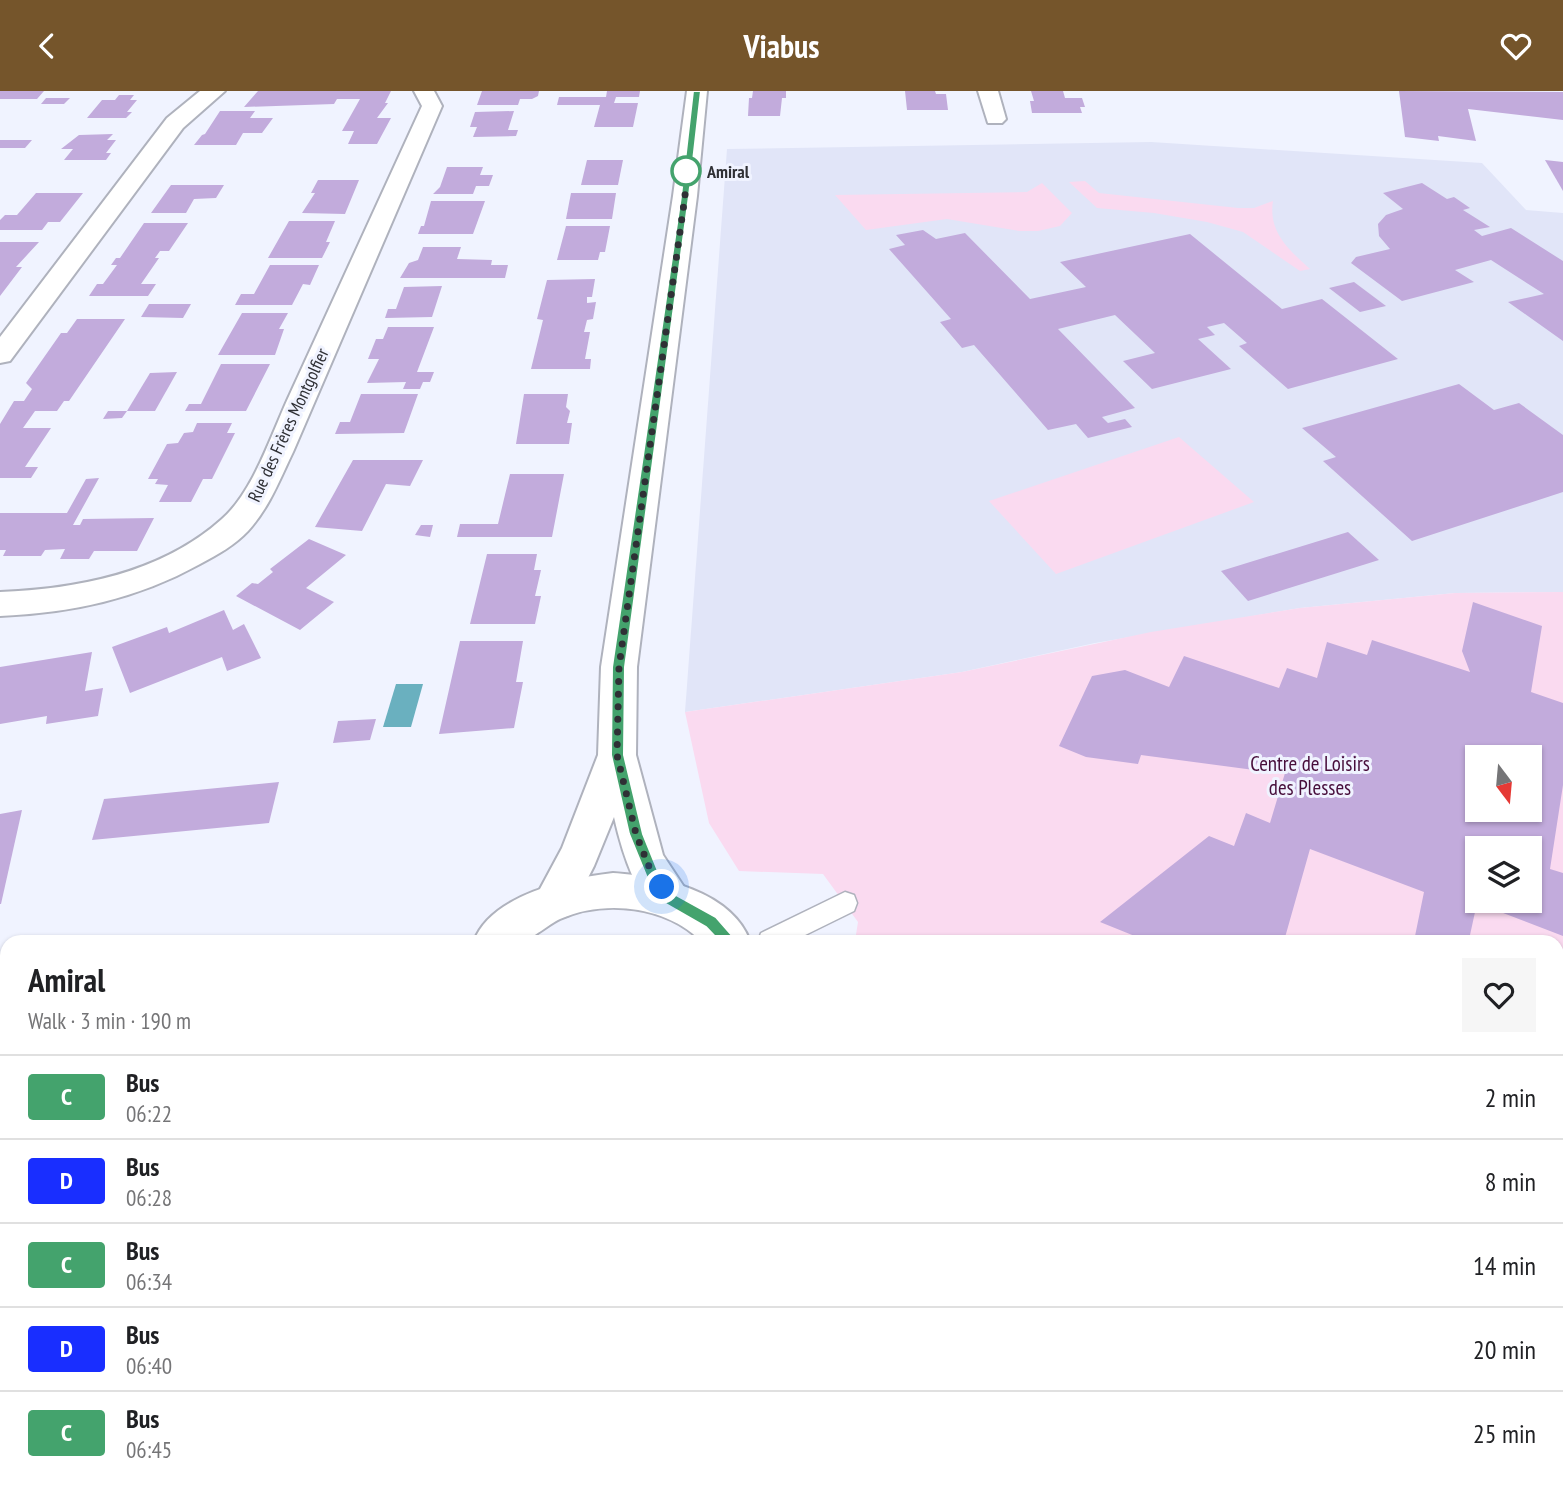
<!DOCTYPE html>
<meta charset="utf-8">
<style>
body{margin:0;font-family:"PT Sans Narrow",sans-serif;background:#f6f6f6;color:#202124;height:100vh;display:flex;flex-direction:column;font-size:26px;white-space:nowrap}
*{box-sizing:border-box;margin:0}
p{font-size:23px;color:#757577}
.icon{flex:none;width:38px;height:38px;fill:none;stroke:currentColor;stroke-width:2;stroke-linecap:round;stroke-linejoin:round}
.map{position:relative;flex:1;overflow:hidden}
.details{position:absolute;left:0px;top:844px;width:1564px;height:555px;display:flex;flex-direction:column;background:#fff;border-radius:21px 21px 0 0;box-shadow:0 2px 5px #0004}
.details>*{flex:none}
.badge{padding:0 14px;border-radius:5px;font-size:24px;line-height:46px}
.needle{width:46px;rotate:164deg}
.controls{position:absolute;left:1465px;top:654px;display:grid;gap:14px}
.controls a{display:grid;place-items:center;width:77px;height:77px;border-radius:0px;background:#fff;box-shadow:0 2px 5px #0004;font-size:35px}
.you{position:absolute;width:35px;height:35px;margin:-18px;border:5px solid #fff;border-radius:50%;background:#1a73e8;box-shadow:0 0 0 10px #1a73e833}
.map>.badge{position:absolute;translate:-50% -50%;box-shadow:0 0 0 4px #fff}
.round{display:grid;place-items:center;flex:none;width:74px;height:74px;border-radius:0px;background:#f6f6f6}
.overview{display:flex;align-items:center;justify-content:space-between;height:119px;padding:0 28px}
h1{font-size:33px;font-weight:600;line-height:52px}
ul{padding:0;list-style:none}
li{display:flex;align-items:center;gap:21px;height:84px;padding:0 28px;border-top:2px solid #e0e0e0}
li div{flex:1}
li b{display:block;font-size:26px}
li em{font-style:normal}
li .badge{min-width:77px;font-weight:700;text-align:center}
header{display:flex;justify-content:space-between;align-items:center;height:91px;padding:0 28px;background:#75552b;color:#fff;font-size:32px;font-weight:600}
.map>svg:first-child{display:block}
.built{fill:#e1e5f8}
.green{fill:#fadaf0;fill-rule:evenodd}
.water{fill:#6ab0bf}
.building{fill:#c2abdc;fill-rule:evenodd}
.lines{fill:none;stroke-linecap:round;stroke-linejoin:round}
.lane-casing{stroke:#afb2bd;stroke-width:3}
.street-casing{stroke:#afb2bd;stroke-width:4}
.secondary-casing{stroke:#afb2bd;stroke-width:4}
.lane{fill:#fff;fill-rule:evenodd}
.street{fill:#fff;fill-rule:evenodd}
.secondary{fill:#fff;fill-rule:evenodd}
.line{fill:#44a36d;stroke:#fff;stroke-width:2}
.walk{stroke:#2f3035;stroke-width:7;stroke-dasharray:0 12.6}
.stop-dot{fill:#fff;stroke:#44a36d;stroke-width:3.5}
.labels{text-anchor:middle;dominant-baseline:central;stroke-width:6;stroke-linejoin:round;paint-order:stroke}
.far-stop-label{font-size:18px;font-weight:bold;fill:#2f3035;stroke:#f0f3ff;text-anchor:start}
.far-street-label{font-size:18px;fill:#2f3035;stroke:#f0f3ff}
.park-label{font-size:21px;fill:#470e3b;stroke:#f0f3ff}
</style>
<header><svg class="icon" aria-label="back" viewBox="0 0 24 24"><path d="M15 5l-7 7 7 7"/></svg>Viabus<svg class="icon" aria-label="heart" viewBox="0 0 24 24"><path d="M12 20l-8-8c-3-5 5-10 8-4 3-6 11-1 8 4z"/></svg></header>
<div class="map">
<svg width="1563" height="1398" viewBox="0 0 1563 1398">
<rect width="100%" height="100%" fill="#f0f3ff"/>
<polygon class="built" points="1151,51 1482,72 1526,119 1563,122 1563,501 1455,502 1300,517 1095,552 962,581 685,621 727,58"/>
<g class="green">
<path d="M 1085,90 L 1099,102 L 1238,117 L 1254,117 L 1273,110 C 1268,141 1289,159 1310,178 L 1300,180 L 1243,141 L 1207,131 L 1154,122 L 1097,117 L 1069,91 Z"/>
<polygon points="1042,92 1072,122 1060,135 1038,140 1019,140 947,128 866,139 835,104 1027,101"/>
<polygon points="1179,346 1254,411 1056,483 989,410"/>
<path d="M 1563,501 L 1563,1102 L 1558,1101 L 1558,850 L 855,850 L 858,831 L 823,783 L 739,780 L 709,732 L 685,621 L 962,581 L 1151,541 L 1300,517 L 1455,502 ZM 1477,667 L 1530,667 L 1530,719 L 1477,719 ZM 1477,758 L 1530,758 L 1530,810 L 1477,810 Z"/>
</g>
<polygon class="water" points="396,593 423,593 411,636 383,636"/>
<g class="building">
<polygon points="0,0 44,0 37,8 0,8"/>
<polygon points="258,0 391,0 385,12 388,12 377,27 391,27 377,53 348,53 354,40 342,40 360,8 337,8 334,13 244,16"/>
<polygon points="482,0 539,0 538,5 532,8 520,8 518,14 477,14"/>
<polygon points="607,0 640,0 639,6 616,6 614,12 638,12 633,36 594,36 600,14 557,14 559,6 606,6"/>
<polygon points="753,0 786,0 786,7 782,7 780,25 748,25 749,7 752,7"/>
<polygon points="905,0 935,0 936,3 946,3 948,19 907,19"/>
<polygon points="1031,0 1063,0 1065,7 1082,7 1085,16 1080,16 1082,22 1032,22 1030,10 1034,10"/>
<polygon points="1399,0 1563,1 1563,29 1468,18 1476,50 1438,45 1439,50 1405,46"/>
<polygon points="119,4 134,4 130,9 137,9 127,21 132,21 126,27 87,27 102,9 115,9"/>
<polygon points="46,7 70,7 64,13 41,13"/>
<polygon points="220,20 255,20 250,27 273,27 262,42 243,42 236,54 194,54 202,44 205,43"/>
<polygon points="514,20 508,39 518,39 516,45 473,46 477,36 470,36 475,21"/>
<polygon points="113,43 107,49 116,49 106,62 111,62 106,69 64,69 73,58 61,58 79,44"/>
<polygon points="0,49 32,49 25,57 0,57"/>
<polygon points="587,69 623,69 618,94 581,94"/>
<polygon points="1545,69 1563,71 1563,100"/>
<polygon points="447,76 483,76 480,84 493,84 489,95 476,95 473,103 433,103 440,96"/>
<polygon points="318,89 359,89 345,123 302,122 315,102 311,102"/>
<polygon points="1422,92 1447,108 1454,106 1470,117 1463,119 1490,136 1474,139 1482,145 1511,137 1563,170 1563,250 1508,211 1544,203 1491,169 1455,179 1474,191 1402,210 1351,172 1356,166 1390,158 1379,145 1378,133 1386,124 1403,118 1383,102"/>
<polygon points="171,94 224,94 216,107 194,108 186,122 151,122"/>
<polygon points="36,102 83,102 60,131 48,131 42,139 0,139 0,129 5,124 17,124"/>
<polygon points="571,102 616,102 612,128 566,128"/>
<polygon points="431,110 485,110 473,143 418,143 421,135 424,135"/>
<polygon points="289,130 335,130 326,151 330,151 322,167 268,167"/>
<polygon points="144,132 188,132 169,160 160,160 155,167 159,167 141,193 156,193 148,205 89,205 97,193 103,193 117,174 111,174 116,167 120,167"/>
<polygon points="566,135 610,135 605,161 600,161 598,169 557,169"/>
<polygon points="923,139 936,148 965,142 1030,208 1086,196 1060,171 1190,143 1282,218 1322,208 1398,268 1288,298 1239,255 1247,252 1224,232 1207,236 1215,244 1198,248 1231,278 1152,298 1123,270 1155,262 1115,224 1058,238 1135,317 1102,326 1108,332 1125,328 1132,336 1088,347 1076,333 1048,339 974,254 962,257 940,231 951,228 889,158 905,154 896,144"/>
<polygon points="0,151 39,151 16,176 22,176 0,205"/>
<polygon points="423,156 461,156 457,168 492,169 491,174 508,174 505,187 400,187 409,172 418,169"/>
<polygon points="270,174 319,174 310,194 303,193 292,214 235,214 241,203 254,203"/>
<polygon points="595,188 592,206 587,206 587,212 596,211 593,228 587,229 584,241 590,241 585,268 591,268 590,278 531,278 543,229 537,228 547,189"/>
<polygon points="1354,191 1386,215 1360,221 1329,197"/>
<polygon points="442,195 432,226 385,227 388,218 396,218 404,196"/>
<polygon points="149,213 191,213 183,227 141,226"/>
<polygon points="242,222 288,222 279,238 284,238 275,264 218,264"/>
<polygon points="77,228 125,228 69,310 64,310 57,320 35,320 23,337 51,337 25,376 38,376 31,387 0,387 0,333 14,310 24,310 32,298 26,292 61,242 67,242"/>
<polygon points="388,236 434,236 417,281 434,281 430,291 423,291 420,298 403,298 406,291 367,292 379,268 368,268 376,248 383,248"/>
<polygon points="221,273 270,273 246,320 185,320 189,313 201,313"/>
<polygon points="177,281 155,320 127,320 150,282"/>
<polygon points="1459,293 1494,319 1519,312 1563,344 1563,401 1412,450 1323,370 1336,366 1302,337"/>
<polygon points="361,303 418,303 404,342 335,343 340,331 350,331"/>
<polygon points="524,303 568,303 566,316 570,320 567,332 572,332 569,353 516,353"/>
<polygon points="108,320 127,320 122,327 103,328"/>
<polygon points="197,332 232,332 227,342 235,342 212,388 203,388 191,411 159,411 168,394 155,393 158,388 148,388 167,353 178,352 184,342 193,341"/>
<polygon points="353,369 423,369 410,395 386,393 362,440 315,436"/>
<polygon points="510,383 564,383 552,446 457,446 460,433 498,433"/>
<polygon points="99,387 73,434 80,434 83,428 154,427 137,460 94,460 89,468 60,468 65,458 45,459 41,465 3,465 6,459 0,459 0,422 67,422 86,388"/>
<polygon points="421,434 433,434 430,446 415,444"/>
<polygon points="1348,441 1379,469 1248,510 1221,480"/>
<polygon points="309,448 346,464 306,497 334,511 300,539 236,505 252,492 258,493 273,481 270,478"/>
<polygon points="487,463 537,463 534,479 541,479 535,505 541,505 535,533 470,533"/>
<path d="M 1473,511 L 1542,535 L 1531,601 L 1563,612 L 1563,694 L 1550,778 L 1563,782 L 1563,845 L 1477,812 L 1470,844 L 1487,850 L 1414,850 L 1424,801 L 1310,758 L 1284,850 L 1147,850 L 1100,831 L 1209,745 L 1234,755 L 1246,722 L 1270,732 L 1285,682 L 1257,672 L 1254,679 L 1141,664 L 1138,673 L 1086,666 L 1059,655 L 1092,585 L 1125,579 L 1169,596 L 1184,565 L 1279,597 L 1287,577 L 1317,587 L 1327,551 L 1367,564 L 1372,549 L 1470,581 L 1462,560 ZM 1477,667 L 1530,667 L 1530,719 L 1477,719 ZM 1477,758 L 1530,758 L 1530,810 L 1477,810 Z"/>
<polygon points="224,519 233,539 244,533 261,567 227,580 222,566 130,602 112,556 167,536 169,542"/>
<polygon points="460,550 523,550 516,591 523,591 514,637 439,643"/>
<polygon points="92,561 85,600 103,597 98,625 46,633 47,625 0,633 0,576"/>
<polygon points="376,628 370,649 333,652 338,630"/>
<polygon points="279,691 269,732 92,749 104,708"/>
<polygon points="22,719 1,813 0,813 0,723"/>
<polygon points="1061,1391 1416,1391 1426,1398 1062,1398"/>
</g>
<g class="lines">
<g class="lane-casing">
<g id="lane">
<polygon points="845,801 854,804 857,812 854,820 793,850 758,850 761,842"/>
<polygon points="7,1215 7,1249 0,1251 0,1217"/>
</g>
</g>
<g class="street-casing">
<g id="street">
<polygon points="200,0 225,0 183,37 10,270 0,272 0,246 167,27"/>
<path d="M 414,0 L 434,0 L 442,15 L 293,361 C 280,388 269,417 248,440 C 235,454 217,464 200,473 C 137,508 71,522 0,525 L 0,501 C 78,498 162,482 222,428 C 254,400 272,341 290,303 C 332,211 374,120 416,28 L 422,15 Z"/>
<path d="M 687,0 L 707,0 L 697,105 L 637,576 L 636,664 L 663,764 L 692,808 L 686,821 C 681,822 674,826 670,825 C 638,822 620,752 614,726 L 594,775 L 569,824 L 554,829 L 539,824 L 533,811 L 562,757 L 598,664 L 601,576 L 673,105 Z"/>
<polygon points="978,0 998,0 1006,28 1002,32 988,32"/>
</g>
</g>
<g class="secondary-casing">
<g id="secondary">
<path d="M 613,782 C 661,785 731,800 750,850 L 701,850 C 666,815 605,808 560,828 C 549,833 532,848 523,850 C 508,854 489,850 474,850 C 491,804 569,787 613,782 Z"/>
<polygon points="7,1058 7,1106 0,1107 0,1059"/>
<polygon points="1558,1223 1563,1224 1563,1276 1558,1275"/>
</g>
</g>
<use href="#lane" class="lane"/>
<use href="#street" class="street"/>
<use href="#secondary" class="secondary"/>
</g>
<polygon class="line" points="693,0 701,0 689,105 625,576 624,664 643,743 658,780 676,804 716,826 737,850 735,855 730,857 724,855 706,836 666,813 647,787 629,743 611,664 612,576 681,105"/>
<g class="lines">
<polyline class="walk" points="662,796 652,783 636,743 617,664 619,576 685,105 686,80"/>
</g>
<circle class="stop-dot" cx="686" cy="80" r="14"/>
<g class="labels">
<g class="far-stop-label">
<text x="707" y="80">Amiral</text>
</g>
<g class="far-street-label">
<text transform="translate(288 334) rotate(-65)">Rue des Frères Montgolfier</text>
</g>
<g class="park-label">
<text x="1310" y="672">Centre de Loisirs<tspan x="1310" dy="24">des Plesses</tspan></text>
</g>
</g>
</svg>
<div class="controls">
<a><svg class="needle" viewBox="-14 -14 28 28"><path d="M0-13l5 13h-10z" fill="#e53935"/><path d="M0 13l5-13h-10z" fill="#757577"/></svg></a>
<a><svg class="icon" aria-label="layers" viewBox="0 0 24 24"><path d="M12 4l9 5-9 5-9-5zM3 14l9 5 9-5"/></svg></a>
</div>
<div class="you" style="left:662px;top:796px"></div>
<section class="details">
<div class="overview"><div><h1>Amiral</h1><p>Walk · 3 min · 190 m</p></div><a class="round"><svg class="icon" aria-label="heart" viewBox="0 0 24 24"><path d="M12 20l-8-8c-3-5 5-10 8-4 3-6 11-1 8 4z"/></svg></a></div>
<ul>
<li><span class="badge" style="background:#44a36d;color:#fff">C</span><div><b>Bus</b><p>06:22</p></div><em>2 min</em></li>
<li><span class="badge" style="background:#192eff;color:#fff">D</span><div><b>Bus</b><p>06:28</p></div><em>8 min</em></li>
<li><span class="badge" style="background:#44a36d;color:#fff">C</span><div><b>Bus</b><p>06:34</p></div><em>14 min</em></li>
<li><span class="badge" style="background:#192eff;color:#fff">D</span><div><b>Bus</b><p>06:40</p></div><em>20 min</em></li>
<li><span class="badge" style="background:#44a36d;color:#fff">C</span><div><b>Bus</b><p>06:45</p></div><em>25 min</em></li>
</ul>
</section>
</div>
